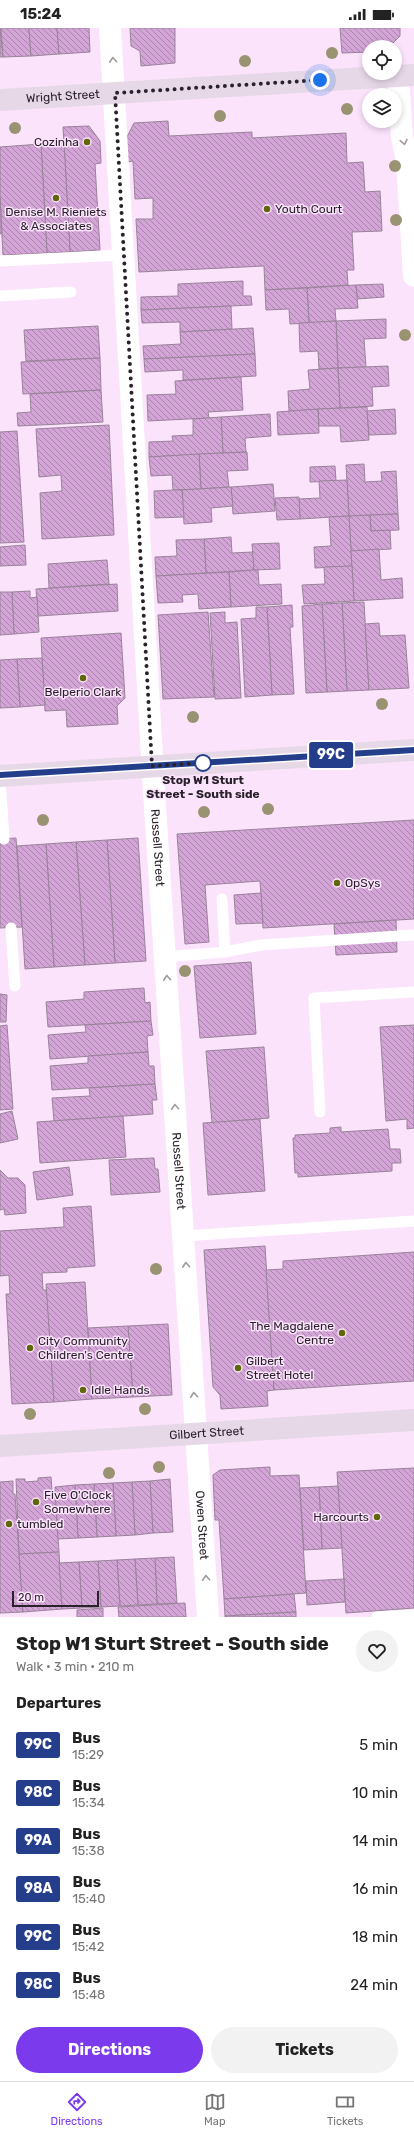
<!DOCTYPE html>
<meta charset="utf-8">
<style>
body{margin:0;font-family:Rubik,sans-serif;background:#f2f2f2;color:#222;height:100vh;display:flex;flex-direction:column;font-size:15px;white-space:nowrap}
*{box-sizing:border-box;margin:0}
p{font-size:13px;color:#767676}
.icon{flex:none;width:22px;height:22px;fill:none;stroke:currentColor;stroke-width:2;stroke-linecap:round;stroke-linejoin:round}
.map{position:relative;height:1589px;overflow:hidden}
.panel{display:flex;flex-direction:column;background:#fff;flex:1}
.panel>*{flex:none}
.badge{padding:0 8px;border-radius:3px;font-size:14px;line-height:26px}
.controls{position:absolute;left:362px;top:12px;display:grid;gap:8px}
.controls a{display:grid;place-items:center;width:40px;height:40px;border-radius:50%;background:#fff;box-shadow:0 2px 6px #0003;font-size:20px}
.scale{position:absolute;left:12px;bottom:10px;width:87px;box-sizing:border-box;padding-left:4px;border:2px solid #2a222b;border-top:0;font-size:11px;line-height:14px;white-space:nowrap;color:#2a222b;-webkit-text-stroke:3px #fbe3fc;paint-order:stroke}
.you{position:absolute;width:20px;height:20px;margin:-10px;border:3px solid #fff;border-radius:50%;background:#1a73e8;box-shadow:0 0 0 6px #1a73e833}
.map>.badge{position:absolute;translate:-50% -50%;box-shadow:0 0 0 2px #fff}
h2{padding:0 16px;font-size:15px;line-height:36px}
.round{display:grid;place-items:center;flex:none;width:42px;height:42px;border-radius:21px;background:#f2f2f2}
.head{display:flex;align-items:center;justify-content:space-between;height:68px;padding:0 16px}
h1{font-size:19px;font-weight:700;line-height:30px}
.primary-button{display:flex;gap:8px;margin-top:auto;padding:8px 16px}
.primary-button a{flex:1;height:46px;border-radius:24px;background:#7c3aed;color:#fff;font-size:16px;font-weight:700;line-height:46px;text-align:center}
.primary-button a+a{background:#f2f2f2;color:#222}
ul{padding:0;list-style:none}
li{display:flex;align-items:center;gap:12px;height:48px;padding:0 16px}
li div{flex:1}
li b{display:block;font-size:15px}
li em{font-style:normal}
li .badge{min-width:44px;font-weight:700;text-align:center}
.status{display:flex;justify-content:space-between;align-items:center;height:28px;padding:0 20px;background:#fff;direction:ltr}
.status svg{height:11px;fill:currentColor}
.tabs{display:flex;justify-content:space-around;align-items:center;height:56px;border-top:1px solid #e0e0e0;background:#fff;font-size:11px;color:#767676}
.tabs a{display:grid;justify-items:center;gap:2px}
.tabs .on{color:#7c3aed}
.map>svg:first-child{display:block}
.building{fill:url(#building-back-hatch);stroke:#99839a}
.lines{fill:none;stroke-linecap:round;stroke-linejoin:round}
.lane{stroke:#fff;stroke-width:11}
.street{stroke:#fff;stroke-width:22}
.secondary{stroke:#e7d8e8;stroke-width:22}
.tree{fill:#9a9372}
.oneway{stroke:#9f9ca0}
.line-casing{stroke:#fff;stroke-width:9}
.line{stroke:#243e8c;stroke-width:6}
.walk{stroke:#2a222b;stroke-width:4;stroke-dasharray:0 7.2}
.poi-dot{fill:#606709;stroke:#fbe3fc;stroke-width:1.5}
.stop-dot{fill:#fff;stroke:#243e8c;stroke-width:2}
.labels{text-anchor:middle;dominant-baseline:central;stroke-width:3;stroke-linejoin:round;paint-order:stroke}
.street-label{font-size:12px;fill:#2a222b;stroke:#fbe3fc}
.poi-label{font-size:12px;fill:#2a222b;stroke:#fbe3fc;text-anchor:start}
.stop-label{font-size:12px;font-weight:bold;fill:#2a222b;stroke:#fbe3fc}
</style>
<div class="status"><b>15:24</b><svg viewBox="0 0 49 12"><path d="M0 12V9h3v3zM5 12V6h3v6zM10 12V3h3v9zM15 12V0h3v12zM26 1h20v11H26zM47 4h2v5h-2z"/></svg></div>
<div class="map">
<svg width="414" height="1589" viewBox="0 0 414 1589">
<defs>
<pattern id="building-back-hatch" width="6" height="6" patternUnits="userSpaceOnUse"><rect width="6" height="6" fill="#d3a4d6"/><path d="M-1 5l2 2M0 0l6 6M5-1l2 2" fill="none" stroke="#ab85ae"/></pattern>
</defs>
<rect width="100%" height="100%" fill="#fbe3fc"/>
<g class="building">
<polygon points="0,0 3,29 0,29"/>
<polygon points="1,0 29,0 31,28 3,29"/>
<polygon points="29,0 57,0 59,26 31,28"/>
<polygon points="57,0 89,0 90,24 59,26"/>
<polygon points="130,0 175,0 175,35 141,38 140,23 131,18"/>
<polygon points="340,0 400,0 400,8 389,19 369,19 369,24 342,25"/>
<polygon points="168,93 169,108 252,104 252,110 346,105 347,135 363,134 365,164 380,163 382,203 352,204 354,242 347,242 348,257 265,262 264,238 139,244 136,191 153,191 153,170 135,171 133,133 127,134 126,111 134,95"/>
<polygon points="89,98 100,113 101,135 95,136 100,222 70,224 63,99"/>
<polygon points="64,114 70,224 47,225 41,116"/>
<polygon points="41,116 47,225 3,227 0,170 0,119"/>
<polygon points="0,170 2,205 0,206"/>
<polygon points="243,253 243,268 251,268 252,277 141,282 141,269 178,268 178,256"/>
<polygon points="383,256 384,269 357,271 356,257"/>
<polygon points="356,257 358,280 335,281 336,293 309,295 307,260"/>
<polygon points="307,260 309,295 290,296 289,281 266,282 265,262"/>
<polygon points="231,278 232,301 180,304 180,294 142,295 141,282"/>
<polygon points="386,291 386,310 364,311 366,339 338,340 336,293"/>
<polygon points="336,293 338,340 319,341 318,323 300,324 299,295"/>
<polygon points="98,298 100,330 26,333 24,302"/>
<polygon points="253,300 255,326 144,331 143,318 181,316 180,304"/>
<polygon points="255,326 256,348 183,352 183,342 145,344 144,331"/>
<polygon points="100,330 101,362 23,366 21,334"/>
<polygon points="388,338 389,358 372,359 373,378 340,380 338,340"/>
<polygon points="338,340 340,380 289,383 288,363 310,361 308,342"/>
<polygon points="241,349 243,382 208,384 209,390 148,393 147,367 176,366 175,353"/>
<polygon points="101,362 103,394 18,398 17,385 31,384 30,366"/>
<polygon points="367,379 369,412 341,414 340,398 319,398 318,381"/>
<polygon points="318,381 319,405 278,407 277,384"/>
<polygon points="395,381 396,406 369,407 367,383"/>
<polygon points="270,386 271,408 245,410 246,424 223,425 221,389"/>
<polygon points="221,389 223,425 149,429 149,414 173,413 172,408 193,407 193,391"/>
<polygon points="109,397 114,507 42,511 40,465 62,463 61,447 39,449 36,401"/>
<polygon points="17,403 24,514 0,515 0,404"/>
<polygon points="247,424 248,442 227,443 229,459 201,461 199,426"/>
<polygon points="199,426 201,461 173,462 172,447 151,448 149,429"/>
<polygon points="364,436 365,454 382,453 381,444 396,443 398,486 349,488 346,437"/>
<polygon points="335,438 336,453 310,454 310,439"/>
<polygon points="347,452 349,488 300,491 299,471 320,470 319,453"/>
<polygon points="273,456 275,483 233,486 231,459"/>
<polygon points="231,459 233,478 211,480 212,494 184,496 182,462"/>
<polygon points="173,462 182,462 184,489 155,490 154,463"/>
<polygon points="299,469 300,491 277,492 275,470"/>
<polygon points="398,486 399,502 371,503 370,487"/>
<polygon points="370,487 371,503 390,502 391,521 351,523 349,488"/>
<polygon points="349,488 352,538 315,540 314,519 331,518 329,489"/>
<polygon points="231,509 232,525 253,524 254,542 206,545 204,511"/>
<polygon points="204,511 206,545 156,548 155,529 177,528 176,512"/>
<polygon points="279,515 280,541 254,542 252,516"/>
<polygon points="25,517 26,537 0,538 0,519"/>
<polygon points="379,521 381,552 402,550 403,570 354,573 351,523"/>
<polygon points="107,532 109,556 49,560 48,536"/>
<polygon points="352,538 354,573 304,576 302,557 325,556 324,539"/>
<polygon points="254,542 258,542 259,557 281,556 282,576 231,579 229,544"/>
<polygon points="229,544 231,579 199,581 198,566 182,567 183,574 158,575 156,548"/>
<polygon points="117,556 118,583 38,588 36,561"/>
<polygon points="30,563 30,570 37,569 39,604 14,606 12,564"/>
<polygon points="0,564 12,564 14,606 0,607"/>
<polygon points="364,574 369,662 347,663 342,575"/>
<polygon points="342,575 347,663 327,664 322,576"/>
<polygon points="322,576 327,664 306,665 302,578"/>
<polygon points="292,577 293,599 290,599 294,666 272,667 267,579"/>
<polygon points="256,579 267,579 272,667 245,669 241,591 256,590"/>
<polygon points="208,584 214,669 163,671 158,587"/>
<polygon points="225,584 225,595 237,594 241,670 215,671 210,585"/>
<polygon points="379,595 380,608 405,607 409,660 369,662 365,596"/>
<polygon points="121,605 125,670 117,678 118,696 67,699 66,682 45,683 41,610"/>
<polygon points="42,630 45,677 20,679 17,631"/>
<polygon points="17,631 20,679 0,680 0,632"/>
<polygon points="414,792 414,891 263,900 260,853 205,857 209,914 185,916 177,806"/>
<polygon points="16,810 22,899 0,900 0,811"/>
<polygon points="138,810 146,933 115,935 107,812"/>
<polygon points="107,812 115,935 85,937 76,814"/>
<polygon points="76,814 85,937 54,939 46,816"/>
<polygon points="46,816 54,939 25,941 17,818"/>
<polygon points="261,865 263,895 236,896 234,867"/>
<polygon points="396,892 397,924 336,927 334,896"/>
<polygon points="251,934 256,1006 200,1010 194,938"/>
<polygon points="144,960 145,975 150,974 151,993 48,999 46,974 84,971 84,964"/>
<polygon points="0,966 7,967 6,994 0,994"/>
<polygon points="151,993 153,1007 147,1008 148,1024 50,1031 48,1007 86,1004 85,997"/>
<polygon points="7,997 13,1081 0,1082 0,998"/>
<polygon points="414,997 414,1100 407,1101 407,1091 386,1093 380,999"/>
<polygon points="264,1019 269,1090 212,1095 206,1023"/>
<polygon points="148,1024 149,1038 154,1038 155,1056 52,1062 50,1038 88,1035 88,1028"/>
<polygon points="155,1056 157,1072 152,1072 153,1086 54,1093 52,1070 90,1068 89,1060"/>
<polygon points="12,1083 18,1111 0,1115 0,1086"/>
<polygon points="123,1088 126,1129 40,1135 37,1094"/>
<polygon points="260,1091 265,1163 208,1167 203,1095"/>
<polygon points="341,1099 341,1104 388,1101 390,1121 400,1121 401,1135 392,1135 392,1143 298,1149 298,1145 295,1145 293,1110 295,1110 295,1107 330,1105 330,1100"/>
<polygon points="154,1130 155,1141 158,1141 160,1164 111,1167 109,1132"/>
<polygon points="69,1139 73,1167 37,1172 33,1144"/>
<polygon points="0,1142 8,1150 18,1150 25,1157 26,1185 5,1187 4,1181 0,1182"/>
<polygon points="91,1178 95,1238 67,1240 67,1244 42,1245 43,1262 47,1262 54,1374 12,1376 6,1266 10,1266 9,1247 0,1248 0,1203 64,1199 63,1180"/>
<polygon points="265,1218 274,1362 267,1363 268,1378 221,1381 220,1367 213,1359 204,1222"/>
<polygon points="414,1224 414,1353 274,1362 266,1242 283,1241 283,1233"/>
<polygon points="85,1254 92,1371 54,1374 46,1256"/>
<polygon points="168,1296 172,1367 133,1369 128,1298"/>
<polygon points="128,1298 133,1369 92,1371 88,1300"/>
<polygon points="270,1439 270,1448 299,1447 306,1565 224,1571 219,1492 215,1492 213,1447 220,1442"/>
<polygon points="414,1440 414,1580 346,1585 337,1444"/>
<polygon points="51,1449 52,1463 55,1463 59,1524 19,1526 16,1451 25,1451 25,1454 38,1453 38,1450"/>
<polygon points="170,1451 173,1504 153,1505 150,1453"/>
<polygon points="13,1453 13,1466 15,1466 23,1584 0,1585 0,1454"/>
<polygon points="150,1453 153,1505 135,1507 132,1454"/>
<polygon points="132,1454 135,1507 116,1508 113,1455"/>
<polygon points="113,1455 116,1508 97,1509 94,1456"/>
<polygon points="94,1456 97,1509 78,1510 75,1457"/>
<polygon points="75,1457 78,1510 58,1511 55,1459"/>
<polygon points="338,1458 342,1520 322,1521 319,1459"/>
<polygon points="319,1459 322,1521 304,1522 300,1460"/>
<polygon points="59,1524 62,1581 23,1584 19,1526"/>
<polygon points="174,1529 177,1575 157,1576 155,1530"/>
<polygon points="155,1530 157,1576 138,1577 135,1531"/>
<polygon points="135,1531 138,1577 120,1578 117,1532"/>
<polygon points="117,1532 120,1578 101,1579 98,1533"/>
<polygon points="98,1533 101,1579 82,1580 79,1534"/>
<polygon points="79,1534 82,1580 62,1581 59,1535"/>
<polygon points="344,1551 345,1574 307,1577 306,1553"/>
<polygon points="294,1566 296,1584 225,1588 224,1571"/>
<polygon points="185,1575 186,1589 119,1589 118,1579"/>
<polygon points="103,1580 103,1589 77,1589 77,1582"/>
<polygon points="296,1584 296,1589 225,1589 225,1588"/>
</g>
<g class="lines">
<g class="lane">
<polyline points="0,233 124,227"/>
<polyline points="0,268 71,264"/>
<polyline points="0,749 4,811"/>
<polyline points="222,871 225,924"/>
<polyline points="11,900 15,958"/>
<polyline points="165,929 225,924 261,917 414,907"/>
<polyline points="320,1084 314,970 414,964"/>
<polyline points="184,1208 414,1193"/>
<polyline points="377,1589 414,1587"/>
</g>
<g class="street">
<path id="s1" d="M 110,0 L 154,764 L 208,1589"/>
<polyline points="398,48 402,109 407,133 414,248"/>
</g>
<g class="secondary">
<path id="s2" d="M 0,72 L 414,47"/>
<polyline points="0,748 414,722"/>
<path id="s3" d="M 0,1418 L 414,1392"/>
</g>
</g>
<g class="tree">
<circle cx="332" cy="25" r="6"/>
<circle cx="245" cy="33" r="6"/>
<circle cx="347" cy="81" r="6"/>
<circle cx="220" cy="88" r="6"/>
<circle cx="15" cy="100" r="6"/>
<circle cx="395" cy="138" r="6"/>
<circle cx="396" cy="192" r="6"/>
<circle cx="405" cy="307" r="6"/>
<circle cx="382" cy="676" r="6"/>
<circle cx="193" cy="689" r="6"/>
<circle cx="268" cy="781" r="6"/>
<circle cx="204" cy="784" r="6"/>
<circle cx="43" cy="792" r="6"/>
<circle cx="185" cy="943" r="6"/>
<circle cx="156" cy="1241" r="6"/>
<circle cx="145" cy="1381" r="6"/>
<circle cx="30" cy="1386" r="6"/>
<circle cx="159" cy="1439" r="6"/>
<circle cx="109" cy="1445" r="6"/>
</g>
<defs><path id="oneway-chevron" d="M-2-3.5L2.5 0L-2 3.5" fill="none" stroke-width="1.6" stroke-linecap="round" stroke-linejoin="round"/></defs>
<g class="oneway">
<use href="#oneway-chevron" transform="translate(113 32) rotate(-94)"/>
<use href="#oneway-chevron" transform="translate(404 114) rotate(79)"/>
<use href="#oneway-chevron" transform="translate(167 950) rotate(-94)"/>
<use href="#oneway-chevron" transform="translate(175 1079) rotate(-94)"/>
<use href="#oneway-chevron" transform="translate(186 1237) rotate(-94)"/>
<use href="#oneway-chevron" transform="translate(194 1367) rotate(-94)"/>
<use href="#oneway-chevron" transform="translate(206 1550) rotate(-93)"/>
</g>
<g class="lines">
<g class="line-casing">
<polyline id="line" points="0,747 414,722"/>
</g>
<use href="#line" class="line"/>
<polyline class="walk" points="203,735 152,738 115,65 320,52"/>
</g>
<g class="poi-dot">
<circle cx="87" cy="114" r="4"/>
<circle cx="56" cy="170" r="4"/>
<circle cx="267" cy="181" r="4"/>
<circle cx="83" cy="650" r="4"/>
<circle cx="337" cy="855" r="4"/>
<circle cx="342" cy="1305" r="4"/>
<circle cx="30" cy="1320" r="4"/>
<circle cx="238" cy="1340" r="4"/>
<circle cx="83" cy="1362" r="4"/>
<circle cx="36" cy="1474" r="4"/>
<circle cx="377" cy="1489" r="4"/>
<circle cx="9" cy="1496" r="4"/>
</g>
<circle class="stop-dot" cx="203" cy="735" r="8"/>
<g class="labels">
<g class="street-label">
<text stroke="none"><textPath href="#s2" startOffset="63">Wright Street</textPath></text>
<text stroke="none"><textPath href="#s1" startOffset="821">Russell Street</textPath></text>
<text stroke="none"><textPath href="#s1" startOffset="1145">Russell Street</textPath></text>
<text stroke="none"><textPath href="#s3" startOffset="207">Gilbert Street</textPath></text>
<text stroke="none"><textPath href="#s1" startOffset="1500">Owen Street</textPath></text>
</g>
<g class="poi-label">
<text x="79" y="114" text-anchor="end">Cozinha</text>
<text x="275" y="181">Youth Court</text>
<text x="56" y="184" text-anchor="middle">Denise M. Rieniets<tspan x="56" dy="14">&amp; Associates</tspan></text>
<text x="83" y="664" text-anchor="middle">Belperio Clark</text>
<text x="345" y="855">OpSys</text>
<text x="334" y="1298" text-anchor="end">The Magdalene<tspan x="334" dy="14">Centre</tspan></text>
<text x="38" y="1313">City Community<tspan x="38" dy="14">Children's Centre</tspan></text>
<text x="246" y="1333">Gilbert<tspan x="246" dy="14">Street Hotel</tspan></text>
<text x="91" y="1362">Idle Hands</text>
<text x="44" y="1467">Five O'Clock<tspan x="44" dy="14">Somewhere</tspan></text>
<text x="369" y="1489" text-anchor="end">Harcourts</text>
<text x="17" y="1496">tumbled</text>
</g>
<g class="stop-label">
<text x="203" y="752">Stop W1 Sturt<tspan x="203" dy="14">Street - South side</tspan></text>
</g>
</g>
</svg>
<div class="controls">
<a><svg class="icon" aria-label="locate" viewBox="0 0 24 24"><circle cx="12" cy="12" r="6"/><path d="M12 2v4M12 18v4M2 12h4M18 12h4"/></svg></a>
<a><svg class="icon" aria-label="layers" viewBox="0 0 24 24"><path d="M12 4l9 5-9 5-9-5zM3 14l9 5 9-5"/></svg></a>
</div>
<div class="scale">20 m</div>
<div class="you" style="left:320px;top:52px"></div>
<b class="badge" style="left:331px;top:727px;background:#243e8c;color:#fff">99C</b>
</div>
<section class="panel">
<div class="head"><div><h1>Stop W1 Sturt Street - South side</h1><p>Walk · 3 min · 210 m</p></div><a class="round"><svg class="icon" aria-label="heart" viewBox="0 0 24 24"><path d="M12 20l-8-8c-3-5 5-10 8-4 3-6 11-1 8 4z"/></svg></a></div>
<h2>Departures</h2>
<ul>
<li><span class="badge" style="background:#243e8c;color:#fff">99C</span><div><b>Bus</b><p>15:29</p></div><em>5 min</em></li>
<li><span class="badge" style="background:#243e8c;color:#fff">98C</span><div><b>Bus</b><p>15:34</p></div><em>10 min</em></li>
<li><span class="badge" style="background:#243e8c;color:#fff">99A</span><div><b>Bus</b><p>15:38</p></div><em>14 min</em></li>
<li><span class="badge" style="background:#243e8c;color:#fff">98A</span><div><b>Bus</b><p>15:40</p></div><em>16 min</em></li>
<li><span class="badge" style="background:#243e8c;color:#fff">99C</span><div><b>Bus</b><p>15:42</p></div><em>18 min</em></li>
<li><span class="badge" style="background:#243e8c;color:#fff">98C</span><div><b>Bus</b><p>15:48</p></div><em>24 min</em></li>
</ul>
<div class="primary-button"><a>Directions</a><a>Tickets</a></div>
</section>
<nav class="tabs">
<a class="on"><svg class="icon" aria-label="directions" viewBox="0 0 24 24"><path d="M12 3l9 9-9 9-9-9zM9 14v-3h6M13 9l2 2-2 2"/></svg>Directions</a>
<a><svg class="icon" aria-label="map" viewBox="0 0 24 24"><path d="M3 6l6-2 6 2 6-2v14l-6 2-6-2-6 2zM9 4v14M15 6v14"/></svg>Map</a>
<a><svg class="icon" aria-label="tickets" viewBox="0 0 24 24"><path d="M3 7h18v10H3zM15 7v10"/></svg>Tickets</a>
</nav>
